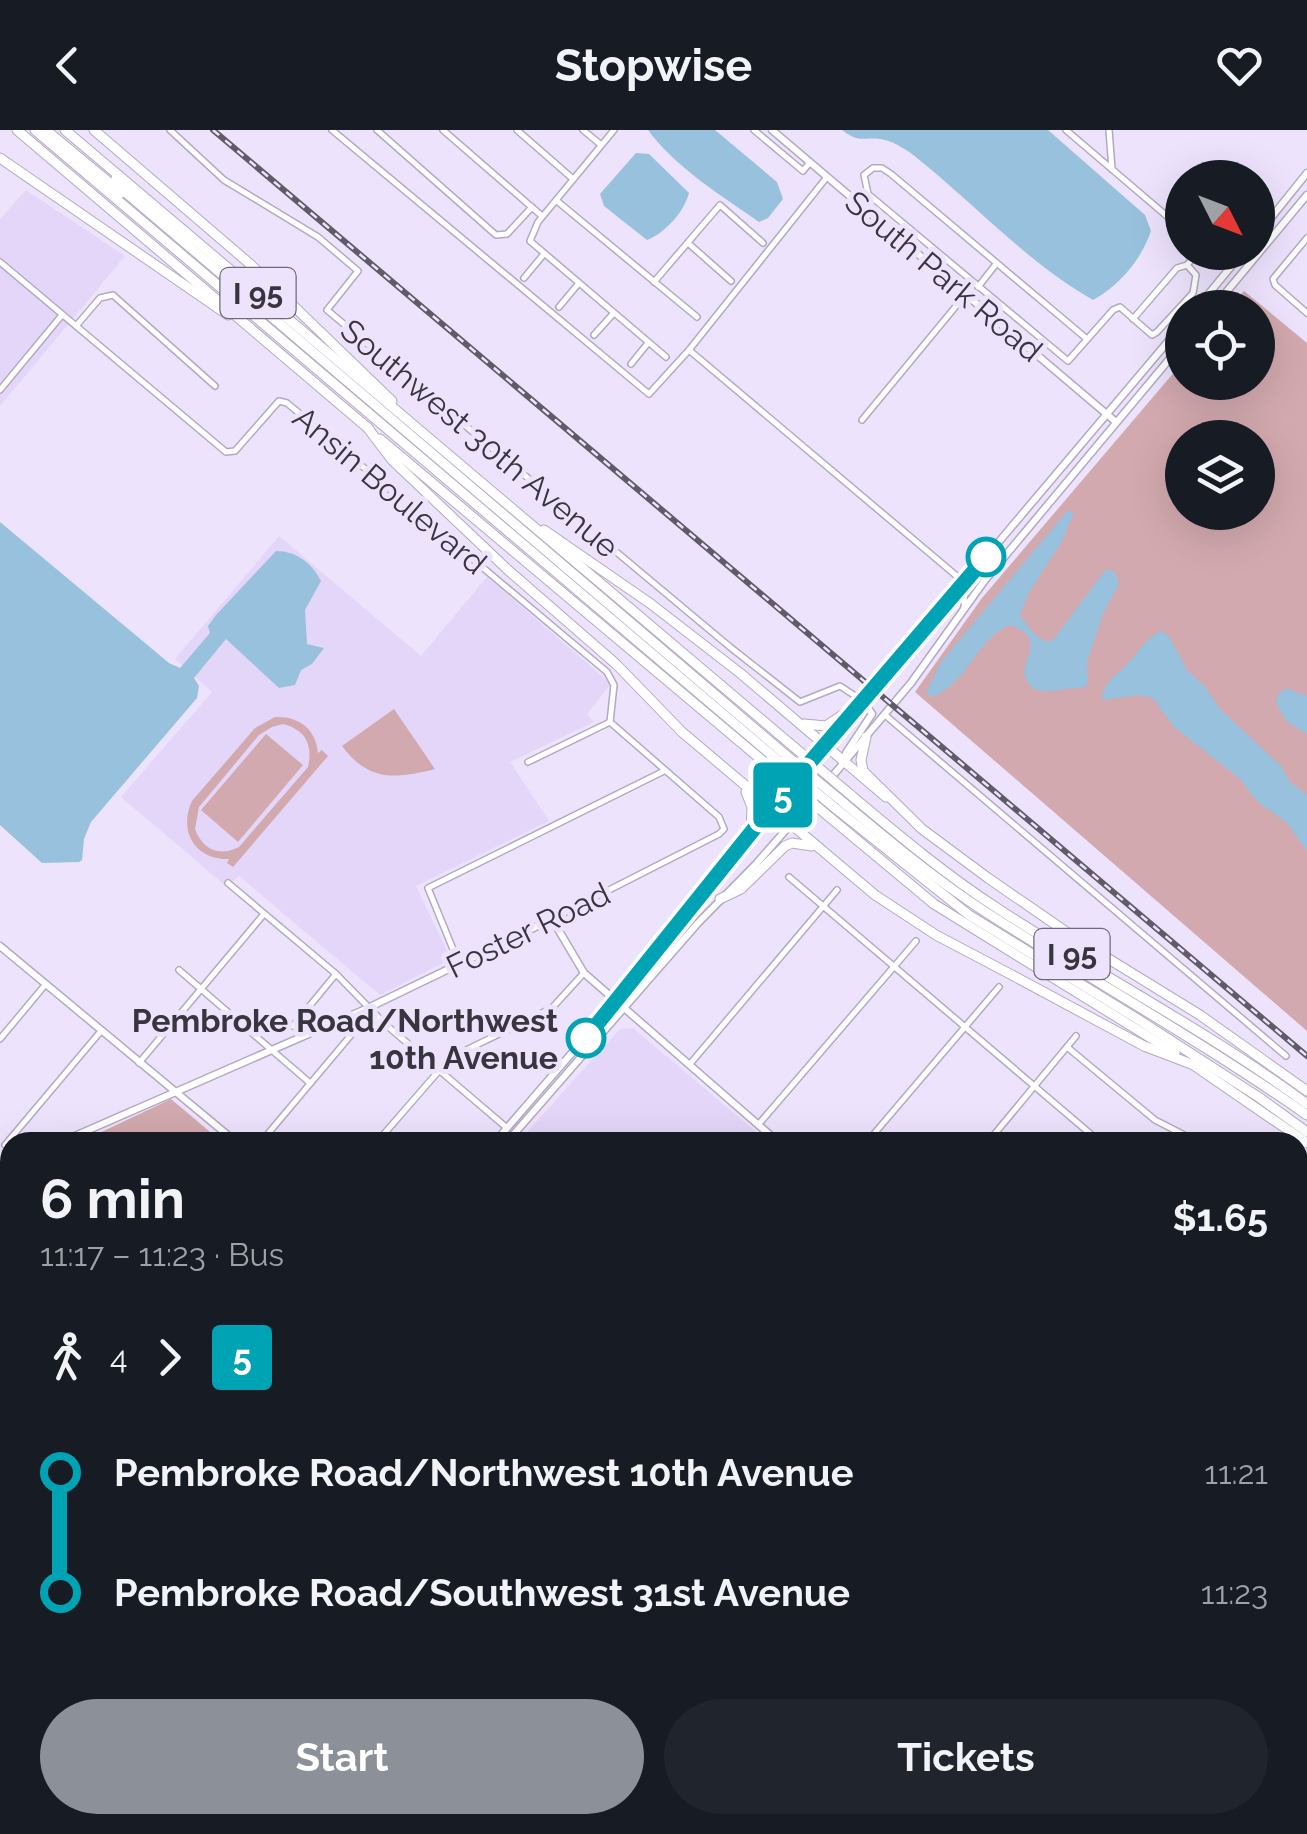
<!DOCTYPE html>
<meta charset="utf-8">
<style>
body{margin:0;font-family:Raleway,sans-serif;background:#20242c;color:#f1f3f6;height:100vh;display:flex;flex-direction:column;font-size:38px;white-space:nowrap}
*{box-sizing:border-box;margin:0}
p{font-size:32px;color:#9ea1a6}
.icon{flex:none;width:55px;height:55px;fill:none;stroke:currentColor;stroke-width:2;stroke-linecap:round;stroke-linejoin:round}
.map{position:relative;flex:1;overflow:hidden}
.side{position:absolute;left:0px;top:1002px;width:1308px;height:702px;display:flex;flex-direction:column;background:#171b24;border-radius:30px 30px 0 0;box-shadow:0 10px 40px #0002}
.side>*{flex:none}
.badge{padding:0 20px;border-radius:8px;font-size:35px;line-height:65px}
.needle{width:65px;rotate:132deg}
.fabs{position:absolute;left:1165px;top:30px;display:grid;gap:20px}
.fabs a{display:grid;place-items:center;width:110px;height:110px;border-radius:50%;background:#171b24;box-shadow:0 10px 40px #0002;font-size:50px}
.map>.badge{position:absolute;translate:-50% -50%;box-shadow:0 0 0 5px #fff}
.legs{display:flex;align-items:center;gap:15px;height:110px;padding:0 40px;font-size:32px}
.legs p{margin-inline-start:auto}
.headline{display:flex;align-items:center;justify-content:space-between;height:170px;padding:0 40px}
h1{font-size:55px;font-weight:700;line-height:75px}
.button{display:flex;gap:20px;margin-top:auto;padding:20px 40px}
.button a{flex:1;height:115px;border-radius:60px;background:#8c9099;color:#fff;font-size:40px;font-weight:700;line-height:115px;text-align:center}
.button a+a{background:#20242c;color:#f1f3f6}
ul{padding:0 40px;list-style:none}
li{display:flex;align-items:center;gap:35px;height:120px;font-size:38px}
li i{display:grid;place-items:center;width:15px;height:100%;margin:0 12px;background:currentColor}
li i::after{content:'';width:25px;height:25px;margin:-12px;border:8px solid;border-radius:50%;background:#171b24}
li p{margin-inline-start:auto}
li:first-child i{background:linear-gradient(#0000 50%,currentColor 0)}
li:last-child i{background:linear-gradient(currentColor 50%,#0000 0)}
header{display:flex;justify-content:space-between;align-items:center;height:130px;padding:0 40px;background:#171b24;font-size:45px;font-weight:700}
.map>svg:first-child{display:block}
.built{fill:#e4d6f8}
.green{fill:#d2a9ae;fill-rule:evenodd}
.water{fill:#97c1dd}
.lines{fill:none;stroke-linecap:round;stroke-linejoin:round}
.street-casing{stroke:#b3a9c2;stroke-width:8}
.secondary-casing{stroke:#b3a9c2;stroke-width:9}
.highway-casing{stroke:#b3a9c2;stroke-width:11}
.street{stroke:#fff;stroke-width:5}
.secondary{stroke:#fff;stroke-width:6}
.highway{stroke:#fff;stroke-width:9}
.rail-casing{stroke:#605b69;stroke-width:6}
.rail{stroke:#ede3fd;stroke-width:2.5;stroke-dasharray:8;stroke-linecap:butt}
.highway-bridge-casing{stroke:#b3a9c2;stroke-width:11;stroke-linecap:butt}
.highway-bridge{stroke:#fff;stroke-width:9}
.line-1-casing{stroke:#fff;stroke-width:22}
.line-1{stroke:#00a3b4;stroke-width:15}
.stop-1-dot{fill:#fff;stroke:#00a3b4;stroke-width:5}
.labels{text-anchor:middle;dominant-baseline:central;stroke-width:10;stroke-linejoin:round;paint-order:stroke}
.shield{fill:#ede3fd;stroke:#6f6978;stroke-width:2.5}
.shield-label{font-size:30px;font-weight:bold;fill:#39353f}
.street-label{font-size:32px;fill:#39353f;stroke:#ede3fd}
.stop-label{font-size:32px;font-weight:bold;fill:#39353f;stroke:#ede3fd;text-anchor:end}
</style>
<header><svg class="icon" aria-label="back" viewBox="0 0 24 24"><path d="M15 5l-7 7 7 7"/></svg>Stopwise<svg class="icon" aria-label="heart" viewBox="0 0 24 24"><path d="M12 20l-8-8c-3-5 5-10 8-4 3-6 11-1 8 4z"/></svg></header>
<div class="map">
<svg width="1307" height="1704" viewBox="0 0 1307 1704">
<rect width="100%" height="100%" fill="#ede3fd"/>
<g class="built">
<polygon points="26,60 125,126 0,276 0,89"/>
<polygon points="279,406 421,526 487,447 611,554 587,584 594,592 510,632 549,691 416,756 451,829 380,865 239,746 227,757 121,667 212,562 175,529"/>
<polygon points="633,898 768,1012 518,1012 620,899"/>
</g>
<g class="green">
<path d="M 1244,161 L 1307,213 L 1307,901 L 915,562 L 982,468 L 1182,233 L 1182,252 L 1258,252 L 1258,178 L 1230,177 ZM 1182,308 L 1258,308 L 1258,382 L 1182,382 Z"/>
<path d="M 394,579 L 435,639 C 395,649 369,652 342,616 Z"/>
<path d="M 275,587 C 299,586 316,599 318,623 L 322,620 L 328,626 L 233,737 L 227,733 L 229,729 C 195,730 178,701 192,671 L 255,598 ZM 283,594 C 306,600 313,615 308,637 L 239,717 C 219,727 203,720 195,699 L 199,677 L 259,605 L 272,597 Z"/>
<polygon points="266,604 303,635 238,712 201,680"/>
<polygon points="171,969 222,1012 101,1012 93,1006"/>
<polygon points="0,1060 10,1069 10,1227 0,1218"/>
</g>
<g class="water">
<path d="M 648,0 L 715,0 L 777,52 L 783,69 L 768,88 L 759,92 C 722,66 675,37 648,0 Z"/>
<path d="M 842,0 L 1048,0 L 1145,85 L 1151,101 C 1141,130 1120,155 1093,170 C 1025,131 973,72 912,24 C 905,19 894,12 885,10 C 865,5 861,15 842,0 Z"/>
<path d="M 636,23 L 649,24 L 689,63 C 684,82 665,103 647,110 L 604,76 L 600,64 Z"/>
<path d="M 1068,380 L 1074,383 L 1062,411 L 1028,464 L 1020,485 L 1034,504 L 1046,512 L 1054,509 L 1105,440 L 1115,441 L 1119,454 L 1103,484 L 1087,532 L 1088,553 L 1084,558 C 1062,555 1031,575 1024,542 C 1029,518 1041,507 1010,495 C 976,508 967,556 931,567 L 926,562 L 941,532 Z"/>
<path d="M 0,392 L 169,533 L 180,538 L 210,503 L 208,496 L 216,485 L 276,421 C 296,421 312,433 321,451 L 305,480 L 307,514 L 324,518 L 312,534 L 301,540 L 295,555 L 279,558 L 226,509 L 194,548 L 199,556 L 197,568 L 91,692 L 84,709 L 82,730 L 79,732 L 42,733 L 0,695 Z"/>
<path d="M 1161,501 L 1169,506 L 1187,540 L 1205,557 L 1221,580 L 1281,636 L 1290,652 L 1307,665 L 1307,721 L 1287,693 L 1257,671 L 1240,649 L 1174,597 L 1153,568 L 1140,565 L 1102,570 C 1103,550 1118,545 1130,531 C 1141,519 1145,508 1161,501 Z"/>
<polygon points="1285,558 1307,566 1307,604 1286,591 1276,573 1278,565"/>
</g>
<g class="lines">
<g class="street-casing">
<g id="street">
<polyline points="170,0 224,50 318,107 358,141 327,180 730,517 800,572 840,556 863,571"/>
<polyline points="332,0 649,264 689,220 827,47"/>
<polyline points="377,0 496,105 507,104 532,77"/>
<polyline points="443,0 542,86"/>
<polyline points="517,0 573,49"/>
<polyline points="583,0 600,14"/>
<polyline points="614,0 538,92 530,111 666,227"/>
<polyline points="754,0 803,41 810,32"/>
<polyline points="1066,0 1182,99"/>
<polyline points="1109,0 1112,39"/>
<polyline points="557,71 697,187"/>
<polyline points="1307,108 1273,149 1275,155 1307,183"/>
<polyline points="688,113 731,151"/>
<polyline points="1210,122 1215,127"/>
<polyline points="1218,129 1230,138"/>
<polyline points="0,132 226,322 235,321 279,271 287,273 607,542 614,555 610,592"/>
<polyline points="524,148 544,124"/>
<polyline points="654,152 720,75 763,113"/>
<polyline points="978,157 996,134"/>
<polyline points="559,177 579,153"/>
<polyline points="1133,189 1177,138 1187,135 1198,122"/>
<polyline points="76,196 100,168 113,165 215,256"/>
<polyline points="594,205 613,184"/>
<polyline points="1087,209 891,44 882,38 873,38 864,45 868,64 1068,231 1113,180 1120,177 1152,205 1157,202 1193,163 1196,145 1187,135"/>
<polyline points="689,220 965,453 964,478"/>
<polyline points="631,234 648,213"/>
<polyline points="0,260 62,185"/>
<polyline points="862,290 966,164"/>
<polyline points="885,585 1286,926"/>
<polyline points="528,632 610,592"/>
<polyline points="789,747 1100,1012"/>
<polyline points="228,753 336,844 385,894 507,998"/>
<polyline points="552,789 719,704 724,699 719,687 610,592"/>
<polyline points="459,834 428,758 664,641"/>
<polyline points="179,840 310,953"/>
<polyline points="293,896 336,844"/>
<polyline points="0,909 45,855"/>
<polyline points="1067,917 1155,990 1198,1012"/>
<polyline points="139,933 264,784"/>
<polyline points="690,934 837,760"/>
<polyline points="758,995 916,811"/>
<polyline points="83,1003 94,1012"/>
<polyline points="261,1012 362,892"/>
<polyline points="377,1012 450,928 552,878 583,844"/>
<polyline points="867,1012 999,857"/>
<polyline points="988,1012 1076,906"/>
<polyline points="1233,1012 1237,1007"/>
<polyline points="5,1015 101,901"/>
<polyline points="0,1053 10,1062"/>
<polyline points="1298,1075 1307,1064"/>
<polyline points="0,1176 10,1164"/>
<polyline points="1298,1180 1307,1188"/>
<polyline points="1298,1217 1307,1206"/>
<polyline points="0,1318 10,1302"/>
<polyline points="1298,1420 1307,1409"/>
<polyline points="0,1458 10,1446"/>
<polyline points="0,1549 10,1558"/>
<polyline points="1298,1615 1307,1603"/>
<polyline points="0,1681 10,1669"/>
<polyline points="27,1695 37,1704"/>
<polyline points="169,1695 179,1704"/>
<polyline points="313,1695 324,1704"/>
<polyline points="600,1695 611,1704"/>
<polyline points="100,1704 107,1695"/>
<polyline points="219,1704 227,1695"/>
<polyline points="342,1704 349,1695"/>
<polyline points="402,1704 410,1695"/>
<polyline points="527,1704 534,1695"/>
<polyline points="645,1704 653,1695"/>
<polyline points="766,1704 773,1695"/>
<polyline points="1058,1704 1066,1695"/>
<polyline points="1222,1704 1229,1695"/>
</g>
</g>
<g class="secondary-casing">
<g id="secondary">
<polyline points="772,0 1116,292"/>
<polyline points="1258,104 1307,43"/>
<polyline points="1197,178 1243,122"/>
<polyline points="1213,178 1307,65"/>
<polyline points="844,632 846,623 872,584 863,571"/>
<polyline points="812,633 1182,195"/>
<polyline points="830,649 911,553 985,450 1182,214"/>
<polyline points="0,816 236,1012"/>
<polyline points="61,1012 368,878 552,789 584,843 778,1012"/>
<polyline points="495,1012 616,872 793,654"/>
<polyline points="507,1012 698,793 756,734 812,670"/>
<polyline points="0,1039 10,1035"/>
<polyline points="1298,1452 1307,1460"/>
<polyline points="0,1603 10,1591"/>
<polyline points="1003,1695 1014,1704"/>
<polyline points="887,1704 894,1695"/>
</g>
</g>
<g class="highway-casing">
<g id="highway">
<polyline points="17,0 369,299"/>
<polyline points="35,0 781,633"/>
<polyline points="46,0 122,63"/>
<polyline points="65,0 794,617"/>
<polyline points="94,0 250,134 392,271"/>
<polyline points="0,28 228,185"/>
<polyline points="116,48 124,61 787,626"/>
<polyline points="367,297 392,330 508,440 616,534 682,602 875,765 936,805 1010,844 1144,916 1194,935"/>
<polyline points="380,309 776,642"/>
<polyline points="544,400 651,474 740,543 886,667"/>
<polyline points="804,594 826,596 863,571"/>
<polyline points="866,607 861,630 863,641 922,699 988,748 1078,810 1200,885 1307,961"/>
<path d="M 846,661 C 895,702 943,743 997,778 C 1099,845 1208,901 1307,974"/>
<polyline points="746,662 752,677 751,703"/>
<path d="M 839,669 C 886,708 933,748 984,781 C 1091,850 1203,912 1307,985"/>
<polyline points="835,678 969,785 1136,888 1260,968 1307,1002"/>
<polyline points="827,685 934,774 1175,923"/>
<polyline points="720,769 741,759 785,716 792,713 812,716"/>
<polyline points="1192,934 1307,1013"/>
</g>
</g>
<use href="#street" class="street"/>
<use href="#secondary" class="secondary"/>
<use href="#highway" class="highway"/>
<g class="rail-casing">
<polyline id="rail" points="213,0 1307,926"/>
</g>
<use href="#rail" class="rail"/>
<g class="highway-bridge-casing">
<g id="highway-bridge">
<polyline points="794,617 846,661"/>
<polyline points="787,626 839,669"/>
<polyline points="781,633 835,678"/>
<polyline points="776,642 827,685"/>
</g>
</g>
<use href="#highway-bridge" class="highway-bridge"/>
</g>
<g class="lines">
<g class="line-1-casing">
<polyline id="line-1" points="586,908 770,679 986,427"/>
</g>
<use href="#line-1" class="line-1"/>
</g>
<g class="stop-1-dot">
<circle cx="986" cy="427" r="18"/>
<circle cx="586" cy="908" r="18"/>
</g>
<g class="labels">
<g class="shield">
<rect x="220.5" y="138" width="75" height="50" rx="8"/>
<rect x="1034.5" y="799" width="75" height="50" rx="8"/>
</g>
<g class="shield-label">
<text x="258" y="163">I 95</text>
<text x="1072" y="824">I 95</text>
</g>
<g class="street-label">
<text transform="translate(944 146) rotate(40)">South Park Road</text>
<text transform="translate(480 308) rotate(40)">Southwest 30th Avenue</text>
<text transform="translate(390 360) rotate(40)">Ansin Boulevard</text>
<text transform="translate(528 800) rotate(-26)">Foster Road</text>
</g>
<g class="stop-label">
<text x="558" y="890">Pembroke Road/Northwest<tspan x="558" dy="37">10th Avenue</tspan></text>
</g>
</g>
</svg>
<div class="fabs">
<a><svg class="needle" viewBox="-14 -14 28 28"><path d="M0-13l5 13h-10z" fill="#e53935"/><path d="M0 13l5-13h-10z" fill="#9ea1a6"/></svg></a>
<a><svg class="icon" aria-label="locate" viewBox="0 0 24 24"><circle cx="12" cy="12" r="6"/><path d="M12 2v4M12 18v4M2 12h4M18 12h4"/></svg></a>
<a><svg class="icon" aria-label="layers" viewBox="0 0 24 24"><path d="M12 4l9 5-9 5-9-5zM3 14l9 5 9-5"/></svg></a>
</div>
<b class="badge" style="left:783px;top:665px;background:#00a3b4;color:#fff">5</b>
<section class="side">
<div class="headline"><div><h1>6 min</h1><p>11:17 – 11:23 · Bus</p></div><b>$1.65</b></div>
<div class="legs"><svg class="icon" aria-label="walk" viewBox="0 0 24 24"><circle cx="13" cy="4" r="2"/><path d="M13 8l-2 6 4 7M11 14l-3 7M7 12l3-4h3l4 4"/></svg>4<svg class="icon" aria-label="forward" viewBox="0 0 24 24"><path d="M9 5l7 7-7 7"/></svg><b class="badge" style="background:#00a3b4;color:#fff">5</b></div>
<ul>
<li><i style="color:#00a3b4"></i><b>Pembroke Road/Northwest 10th Avenue</b><p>11:21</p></li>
<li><i style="color:#00a3b4"></i><b>Pembroke Road/Southwest 31st Avenue</b><p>11:23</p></li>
</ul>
<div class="button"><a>Start</a><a>Tickets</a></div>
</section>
</div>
